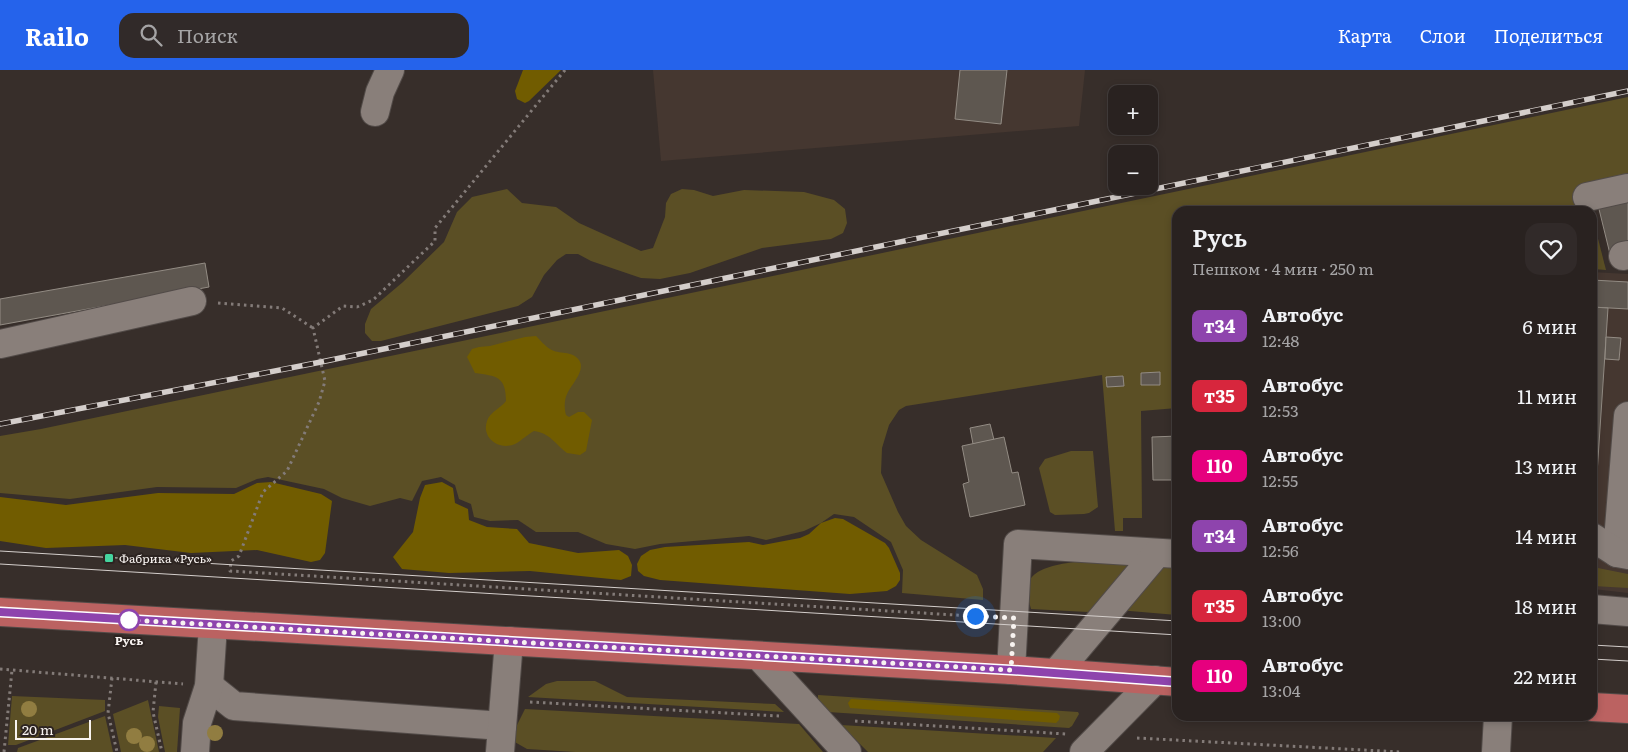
<!DOCTYPE html>
<html lang="ru">
<meta charset="utf-8">
<style>
body{margin:0;font-family:Literata,serif;background:#312a29;color:#f1f3f6;height:100vh;display:flex;flex-direction:column;font-size:19px;white-space:nowrap}
*{box-sizing:border-box;margin:0}
p{font-size:16px;color:#a5a4a5}
.icon{flex:none;width:28px;height:28px;fill:none;stroke:currentColor;stroke-width:2;stroke-linecap:round;stroke-linejoin:round}
.map{position:relative;flex:1;overflow:hidden}
.side{position:absolute;left:1172px;top:136px;width:425px;height:515px;display:flex;flex-direction:column;background:#292220;border-radius:15px;box-shadow:0 2px 8px #0003,0 0 0 1px #453f3e}
.side>*{flex:none}
.badge{padding:0 10px;border-radius:8px;font-size:18px;line-height:32px}
.buttons{position:absolute;left:1108px;top:15px;display:grid;gap:10px}
.buttons a{display:grid;place-items:center;width:50px;height:50px;border-radius:10px;background:#292220;box-shadow:0 2px 8px #0003,0 0 0 1px #453f3e;font-size:25px}
.scale{position:absolute;left:15px;bottom:12px;width:76px;box-sizing:border-box;padding-left:5px;border:2px solid #f8f3f0;border-top:0;font-size:14px;line-height:18px;white-space:nowrap;color:#f8f3f0;-webkit-text-stroke:4px #2d2421;paint-order:stroke}
.you{position:absolute;width:25px;height:25px;margin:-12px;border:4px solid #fff;border-radius:50%;background:#1a73e8;box-shadow:0 0 0 8px #1a73e833}
.map>.badge{position:absolute;translate:-50% -50%;box-shadow:0 0 0 2px #fff}
.round{display:grid;place-items:center;flex:none;width:52px;height:52px;border-radius:15px;background:#312a29}
.head{display:flex;align-items:center;justify-content:space-between;height:85px;padding:0 20px}
h1{font-size:24px;font-weight:600;line-height:38px}
ul{padding:0;list-style:none}
li{display:flex;align-items:center;gap:15px;height:70px;padding:0 20px}
li div{flex:1}
li b{display:block;font-size:19px}
li em{font-style:normal}
li .badge{min-width:55px;font-weight:700;text-align:center}
header{display:flex;align-items:center;gap:30px;box-sizing:border-box;height:70px;padding:0 25px;background:#2563eb;color:#fff}
header strong{font-size:24px}
nav{display:flex;gap:28px;margin-inline-start:auto;font-size:18px}
.search{width:350px;height:45px;background:#312a29;display:flex;align-items:center;gap:12px;box-sizing:border-box;padding:0 18px;border-radius:15px;color:#a5a4a5;font-size:19px}
.map>svg:first-child{display:block}
.built{fill:#453730}
.green{fill:#5b4f25}
.forest{fill:#715c00}
.building{fill:#5e5750;stroke:#938c84}
.lines{fill:none;stroke-linecap:round;stroke-linejoin:round}
.minor-casing{stroke:#524b48;stroke-width:30}
.major-casing{stroke:#524b48;stroke-width:30}
.path{stroke:#837b78;stroke-width:3;stroke-dasharray:2.5 4;stroke-linecap:butt}
.minor{stroke:#897f7a;stroke-width:28}
.major{stroke:#bb6261;stroke-width:28}
.tram{stroke:#d4cecb;stroke-width:1}
.rail-casing{stroke:#d4cecb;stroke-width:5.5}
.rail{stroke:#2d2421;stroke-width:4;stroke-dasharray:11;stroke-linecap:butt}
.tree{fill:#917d41}
.line-casing{stroke:#fff;stroke-width:11}
.line{stroke:#8e44ad;stroke-width:8}
.walk{stroke:#f8f3f0;stroke-width:5;stroke-dasharray:0 9}
.poi-dot{fill:#45d49f;stroke:#2d2421;stroke-width:2}
.stop-dot{fill:#fff;stroke:#8e44ad;stroke-width:2.5}
.labels{text-anchor:middle;dominant-baseline:central;stroke-width:4;stroke-linejoin:round;paint-order:stroke}
.poi-label{font-size:12px;fill:#f8f3f0;stroke:#2d2421;text-anchor:start}
.stop-label{font-size:12px;font-weight:bold;fill:#f8f3f0;stroke:#2d2421}
</style>
<header>
<strong>Railo</strong>
<div class="search"><svg class="icon" aria-label="search" viewBox="0 0 24 24"><circle cx="10" cy="10" r="6"/><path d="M15 15l6 6"/></svg>Поиск</div>
<nav><a>Карта</a><a>Слои</a><a>Поделиться</a></nav>
</header>
<div class="map">
<svg width="1628" height="682" viewBox="0 0 1628 682">
<rect width="100%" height="100%" fill="#372e2a"/>
<g class="built">
<polygon points="653,0 1085,0 1079,56 661,91"/>
<polygon points="1592,202 1628,204 1628,523 1593,519"/>
</g>
<g class="green">
<polygon points="1628,27 1628,107 1585,118 1591,141 1178,141 1177,218 1171,227 1173,280 1177,280 1177,338 1141,341 1142,448 1123,448 1123,461 1115,461 1102,305 906,336 899,340 889,355 882,378 881,403 898,442 906,456 921,470 977,505 983,519 983,530 902,523 903,500 891,472 854,447 834,444 821,453 804,461 766,470 749,466 660,474 635,479 606,474 578,462 536,462 518,450 490,451 474,447 471,434 459,429 455,415 441,407 422,411 412,431 400,428 370,436 342,428 324,419 268,407 257,409 236,418 157,417 70,429 0,423 0,366 41,359"/>
<polygon points="507,119 522,133 556,137 579,153 641,181 653,178 665,147 666,133 671,124 682,119 694,120 713,126 744,120 804,122 834,130 845,139 847,153 843,163 831,169 762,178 690,203 660,209 641,208 591,191 578,184 566,184 557,190 544,205 532,227 518,236 381,271 372,271 365,263 365,254 371,239 403,212 444,172 457,142 472,127"/>
<polygon points="1592,149 1593,149 1606,200 1593,199"/>
<polygon points="1071,381 1093,381 1098,437 1089,443 1084,444 1055,445 1050,442 1039,398 1045,389"/>
<path d="M 1120,489 L 1131,493 L 1101,532 L 1088,542 L 1031,539 C 1029,531 1025,520 1029,512 C 1038,489 1098,491 1120,489 Z"/>
<path d="M 1177,493 L 1177,545 L 1118,540 C 1135,523 1152,498 1177,493 Z"/>
<polygon points="1593,497 1628,504 1628,518 1593,516"/>
<polygon points="557,611 595,611 627,627 775,634 784,642 528,627 546,614"/>
<polygon points="818,625 1078,642 1079,644 1072,656 1069,658 828,642 824,640 818,629"/>
<polygon points="12,626 105,630 105,641 16,675 8,675"/>
<polygon points="148,630 159,682 121,682 113,644"/>
<polygon points="159,636 180,638 177,682 165,682 158,647"/>
<polygon points="525,639 799,654 823,682 575,682 527,679 513,671 513,663"/>
<polygon points="105,646 113,682 17,682 18,678"/>
<polygon points="841,655 1056,668 1043,682 868,682"/>
</g>
<g class="forest">
<polygon points="523,0 561,0 529,31 525,33 517,29 515,21"/>
<path d="M 536,266 C 540,270 545,276 550,279 C 559,285 572,280 579,290 C 586,300 572,314 568,322 C 564,329 564,338 566,345 L 569,347 L 578,342 L 584,342 L 592,350 L 586,381 L 580,385 L 567,383 C 555,374 550,363 534,361 C 528,364 521,371 515,374 C 499,381 481,368 487,351 C 490,342 501,338 506,331 C 506,306 496,306 475,303 L 467,287 L 472,279 L 479,277 L 490,276 L 525,267 Z"/>
<polygon points="271,412 321,424 332,431 325,483 320,490 311,492 257,480 191,483 125,475 46,478 0,471 0,427 66,435 158,423 234,424 257,413"/>
<polygon points="442,412 453,418 455,433 468,439 469,450 487,457 517,459 529,473 578,483 619,480 628,486 632,495 631,506 621,510 530,501 449,503 402,499 393,487 413,462 420,428 425,415"/>
<polygon points="835,448 843,449 885,473 889,478 900,503 900,510 896,516 887,521 850,524 660,510 644,506 638,501 637,494 641,486 650,480 665,477 749,472 763,475 800,468 809,464 821,453"/>
<polygon points="851,629 1057,643 1060,646 1059,650 1056,653 850,638 848,633"/>
</g>
<g class="building">
<polygon points="960,0 1007,0 1001,54 955,49"/>
<polygon points="1628,128 1628,179 1610,184 1598,135"/>
<polygon points="205,193 209,217 0,255 0,229"/>
<polygon points="1592,210 1628,212 1628,239 1592,237"/>
<polygon points="1592,237 1608,238 1596,419 1592,419"/>
<polygon points="1606,267 1621,268 1619,290 1605,289"/>
<polygon points="1160,302 1160,315 1141,315 1141,303"/>
<polygon points="1123,306 1124,316 1107,317 1106,307"/>
<polygon points="990,354 994,370 973,374 970,358"/>
<polygon points="1178,366 1178,410 1153,410 1152,367"/>
<polygon points="1004,367 1012,403 1018,402 1025,435 970,447 963,414 969,412 962,376"/>
</g>
<g class="lines">
<g class="minor-casing">
<g id="minor">
<polyline points="375,42 380,22 390,0"/>
<polyline points="1587,127 1628,118"/>
<polyline points="1623,186 1628,185"/>
<polyline points="0,274 192,231"/>
<polyline points="1628,346 1617,483 1628,485"/>
<polyline points="1592,467 1617,483"/>
<polyline points="1592,539 1628,542"/>
<polyline points="759,586 847,682"/>
<polyline points="1011,600 1018,474 1178,484"/>
<polyline points="1056,603 1157,483"/>
<polyline points="209,616 234,636 502,656"/>
<polyline points="195,682 197,653 209,616 213,555"/>
<polyline points="500,682 509,571"/>
<polyline points="1084,682 1155,610"/>
<polyline points="1496,682 1498,646"/>
</g>
</g>
<g class="major-casing">
<g id="major">
<polyline points="0,542 1011,600 1178,612"/>
<polyline points="1592,637 1628,639"/>
</g>
</g>
<g class="path">
<polyline points="565,0 435,158 435,171 373,230 357,237 343,236 313,258 325,311 319,332 287,401 263,422 239,486 231,491 230,501 988,547"/>
<polyline points="218,233 282,238 313,258"/>
<polyline points="0,599 183,614"/>
<polyline points="112,608 108,643 117,682"/>
<polyline points="156,612 153,642 162,682"/>
<polyline points="530,632 779,646"/>
<polyline points="855,651 1066,664"/>
<polyline points="1137,668 1401,682"/>
<polyline points="4,682 12,600"/>
</g>
<use href="#minor" class="minor"/>
<use href="#major" class="major"/>
<g class="tram">
<polyline points="0,481 1178,551"/>
<polyline points="0,494 1178,565"/>
<polyline points="1592,575 1628,577"/>
<polyline points="1592,589 1628,591"/>
</g>
<g class="rail-casing">
<polyline id="rail" points="0,354 321,292 1628,21"/>
</g>
<use href="#rail" class="rail"/>
</g>
<g class="tree">
<circle cx="29" cy="639" r="8"/>
<circle cx="215" cy="663" r="8"/>
<circle cx="134" cy="666" r="8"/>
<circle cx="147" cy="674" r="8"/>
</g>
<g class="lines">
<g class="line-casing">
<polyline id="line" points="0,542 1011,600 1178,612"/>
</g>
<use href="#line" class="line"/>
<polyline class="walk" points="129,550 1011,600 1014,548 975,546"/>
</g>
<rect class="poi-dot" x="104" y="483" width="10" height="10" rx="2.5"/>
<circle class="stop-dot" cx="129" cy="550" r="10"/>
<g class="labels">
<g class="poi-label">
<text x="119" y="488">Фабрика «Русь»</text>
</g>
<g class="stop-label">
<text x="129" y="570">Русь</text>
</g>
</g>
</svg>
<div class="buttons">
<a>+</a>
<a>−</a>
</div>
<div class="scale">20 m</div>
<div class="you" style="left:975px;top:546px"></div>
<section class="side">
<div class="head"><div><h1>Русь</h1><p>Пешком · 4 мин · 250 m</p></div><a class="round"><svg class="icon" aria-label="heart" viewBox="0 0 24 24"><path d="M12 20l-8-8c-3-5 5-10 8-4 3-6 11-1 8 4z"/></svg></a></div>
<ul>
<li><span class="badge" style="background:#8e44ad;color:#fff">т34</span><div><b>Автобус</b><p>12:48</p></div><em>6 мин</em></li>
<li><span class="badge" style="background:#d7263d;color:#fff">т35</span><div><b>Автобус</b><p>12:53</p></div><em>11 мин</em></li>
<li><span class="badge" style="background:#e6007e;color:#fff">110</span><div><b>Автобус</b><p>12:55</p></div><em>13 мин</em></li>
<li><span class="badge" style="background:#8e44ad;color:#fff">т34</span><div><b>Автобус</b><p>12:56</p></div><em>14 мин</em></li>
<li><span class="badge" style="background:#d7263d;color:#fff">т35</span><div><b>Автобус</b><p>13:00</p></div><em>18 мин</em></li>
<li><span class="badge" style="background:#e6007e;color:#fff">110</span><div><b>Автобус</b><p>13:04</p></div><em>22 мин</em></li>
</ul>
</section>
</div>
